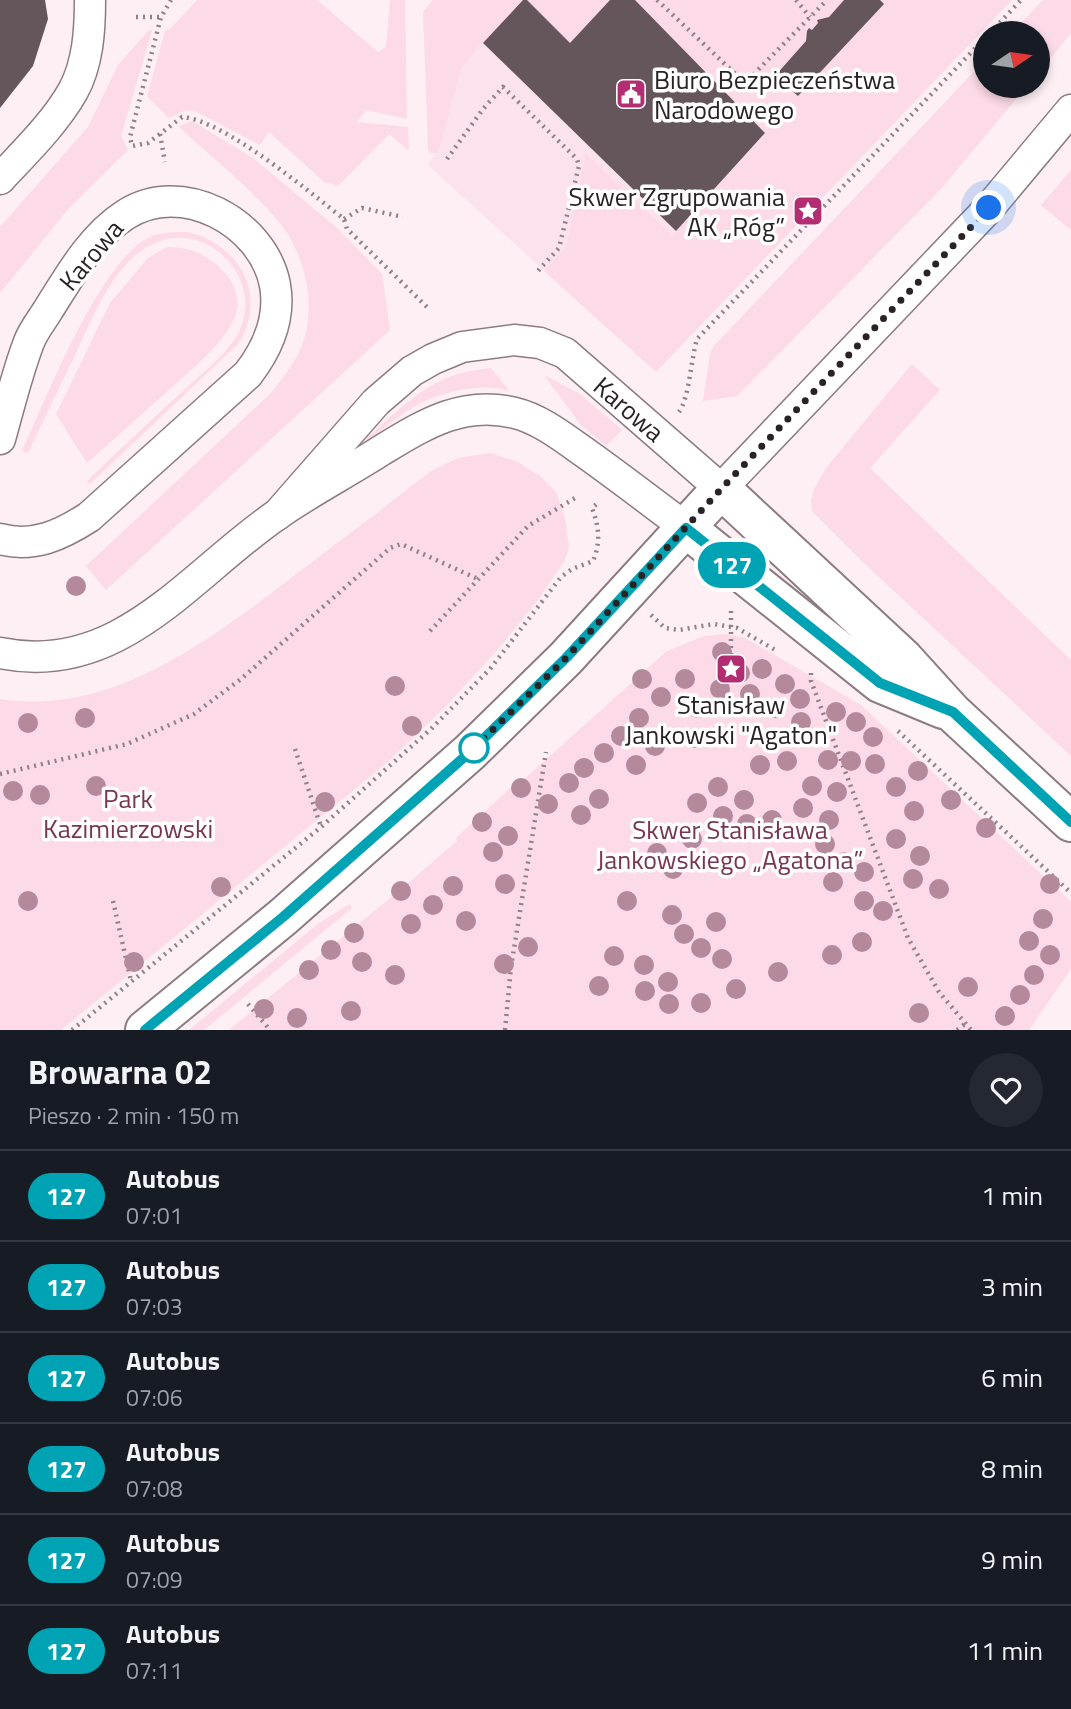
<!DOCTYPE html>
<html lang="pl">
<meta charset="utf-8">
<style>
body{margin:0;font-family:"Titillium Web",sans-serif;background:#242831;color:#f1f3f6;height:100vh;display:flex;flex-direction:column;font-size:26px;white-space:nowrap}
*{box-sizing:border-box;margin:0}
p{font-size:23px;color:#9ea1a6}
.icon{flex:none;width:38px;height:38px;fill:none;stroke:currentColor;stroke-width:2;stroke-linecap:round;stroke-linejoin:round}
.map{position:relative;height:1030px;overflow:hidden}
.panel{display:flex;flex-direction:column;background:#171b24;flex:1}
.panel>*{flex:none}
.badge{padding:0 14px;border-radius:23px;font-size:24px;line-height:46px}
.needle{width:46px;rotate:77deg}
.buttons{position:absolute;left:973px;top:21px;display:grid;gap:14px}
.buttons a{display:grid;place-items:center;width:77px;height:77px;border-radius:50%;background:#171b24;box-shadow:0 4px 10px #0003;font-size:35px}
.you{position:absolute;width:35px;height:35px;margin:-18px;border:5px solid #fff;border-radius:50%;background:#1a73e8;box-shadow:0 0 0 10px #1a73e833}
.map>.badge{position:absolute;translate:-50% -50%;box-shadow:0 0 0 4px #fff}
.round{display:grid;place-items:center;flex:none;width:74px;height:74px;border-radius:37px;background:#242831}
.headline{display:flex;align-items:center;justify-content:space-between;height:119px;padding:0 28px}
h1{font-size:33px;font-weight:700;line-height:52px}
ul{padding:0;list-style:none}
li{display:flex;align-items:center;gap:21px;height:91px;padding:0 28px;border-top:2px solid #363941}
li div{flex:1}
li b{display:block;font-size:26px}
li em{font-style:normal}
li .badge{min-width:77px;font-weight:700;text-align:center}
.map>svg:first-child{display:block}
.built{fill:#fce2ec}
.green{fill:#fcdae7}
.building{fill:#65565c}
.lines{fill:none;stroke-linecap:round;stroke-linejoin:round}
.street-casing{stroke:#8c7c82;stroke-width:33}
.secondary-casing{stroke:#8c7c82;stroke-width:42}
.path{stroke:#8d8286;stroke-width:4.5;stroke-dasharray:2 5;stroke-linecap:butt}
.street{stroke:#fff;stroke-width:30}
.secondary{stroke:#fff;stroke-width:38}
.tree{fill:#b4899c}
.line-casing{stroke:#fff;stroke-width:16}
.line{stroke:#00a3b4;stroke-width:10}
.walk{stroke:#2a2326;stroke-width:7;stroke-dasharray:0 12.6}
.stop-dot{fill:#fff;stroke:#00a3b4;stroke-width:3.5}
.labels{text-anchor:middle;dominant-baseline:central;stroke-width:7;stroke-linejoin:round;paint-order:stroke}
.poi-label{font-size:26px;fill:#2a2326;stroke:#fff;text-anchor:start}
.street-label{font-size:26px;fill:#2a2326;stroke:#fff}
.park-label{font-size:26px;fill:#793554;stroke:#fff}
</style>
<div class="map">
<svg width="1071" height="1030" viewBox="0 0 1071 1030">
<rect width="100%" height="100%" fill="#fdeff4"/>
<polygon class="built" points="523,0 888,0 595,317 428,165 440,147 461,70 468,59"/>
<g class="green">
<polygon points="197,0 317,0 378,52 386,47 390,0 405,0 407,119 366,110 357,122 408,127 409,151 389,134 338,186 324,182 269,132 260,145 195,111 184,111 169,118 147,96 165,31 170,29"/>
<polygon points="433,0 523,0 468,59 461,70 440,147 436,153 431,153 428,150 423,12"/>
<polygon points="527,0 610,0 570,43"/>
<polygon points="635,0 1012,0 656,372 544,271 566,248 586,154 672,235 765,133"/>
<polygon points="1043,0 1071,0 1071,33 1046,64 1038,55 1038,33 1025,33 1018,26"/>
<polygon points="150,29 152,31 121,136 128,150 70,207 0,293 0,227 88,127 118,65"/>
<polygon points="985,60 985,86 1027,86 941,189 737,396 703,401 710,354 713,347"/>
<path d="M 192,121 L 253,158 L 337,228 L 382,274 L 390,330 L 106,590 L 86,566 L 271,393 C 284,376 298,360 304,339 C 316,302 304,252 279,222 C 251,188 211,157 178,126 Z"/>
<polygon points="1071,170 1071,230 1041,205"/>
<path d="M 187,232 C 240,244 269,296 238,344 L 90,484 L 87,481 C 119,450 151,420 184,390 C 201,374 223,358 236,337 C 271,279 200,208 141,251 C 110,273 92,319 76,353 C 60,386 44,420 28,453 L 22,451 C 46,399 100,260 150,237 C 161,232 176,232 187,232 Z"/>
<path d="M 167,247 C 191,247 208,255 224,272 C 236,284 242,305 233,321 C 219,348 194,367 171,388 C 143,413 115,438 87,463 L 56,414 L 110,303 L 148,258 Z"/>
<polygon points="912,364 940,390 870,468 1071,660 1071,756 866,565 812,511 811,500 814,489 826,468"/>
<path d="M 491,368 L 509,391 C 480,382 438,392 412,408 C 396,417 382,430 367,441 L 366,439 C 408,402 432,373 491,368 Z"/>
<polygon points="544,375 580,394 622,430 606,446 581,425"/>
<path d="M 490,453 L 518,462 L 540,476 L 556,492 L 565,518 L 569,547 L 565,560 L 538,600 L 500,647 L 448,704 L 389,761 L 61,1030 L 0,1030 L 0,699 C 115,718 219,633 304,568 C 347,536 389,504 431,471 L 458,458 Z"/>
<polygon points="725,634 745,638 861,705 1071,902 1071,969 1029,1030 229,1030 406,885 457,841 456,838 520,779 522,781 667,651 704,636"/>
<polygon points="350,904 352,908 204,1030 189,1030 319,923"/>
</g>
<g class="building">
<polygon points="0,0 45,0 48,19 33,66 0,108"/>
<polygon points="523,0 527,0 570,43 610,0 635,0 765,133 676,231 483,43"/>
<polygon points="844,0 880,0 884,4 798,96 775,76 806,41 807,31 809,28 812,30 818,23 817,20 829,17"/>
</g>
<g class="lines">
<g class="street-casing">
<g id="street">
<path d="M 0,179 C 25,152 55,123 73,91 C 88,64 90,30 90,0"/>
<path d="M 0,439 C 9,407 17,373 29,342 C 33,331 42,320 48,310 C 69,277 91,237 125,215 C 181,178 263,222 275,285 C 281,319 268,348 248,374 L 89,517 C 61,535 34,548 0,539"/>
<polyline points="277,515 376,402 412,371 433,359 462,347 514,340 540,343 565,353 721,489 989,208 1071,110"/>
<path d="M 0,653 C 120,678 191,573 278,514 C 311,491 348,472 382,450 C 425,424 463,400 515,413 C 540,419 564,438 584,452 C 619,477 653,503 686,528"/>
</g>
</g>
<g class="secondary-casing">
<g id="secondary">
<polyline points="686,528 880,683 943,709"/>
<polyline points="145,1030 283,917 470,752 566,658 721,489 904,659 953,713 1071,822"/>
</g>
</g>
<g class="path">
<path d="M 171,0 L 161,17 L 130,137 L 132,146 L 148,143 L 182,117 C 224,120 308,191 344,219 L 347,229 L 427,307"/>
<polyline points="657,0 745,83 827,0"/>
<polyline points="796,0 810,17"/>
<polyline points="136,17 161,17"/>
<polyline points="990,33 1021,0"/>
<polyline points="160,134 165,162"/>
<polyline points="447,159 483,109 503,87 577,159 579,166 559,248 536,273"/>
<polyline points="344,219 362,208 403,217"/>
<path d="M 679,412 C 689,399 691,359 697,339 L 985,38"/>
<polyline points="731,611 731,662"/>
<polyline points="651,615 665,628 679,630 714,624 737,628 777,651"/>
<polyline points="430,631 528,526 575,498"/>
<polyline points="811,673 811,681 908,938 939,992 971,1030"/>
<polyline points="898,731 1071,893"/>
<polyline points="295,749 321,827"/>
<polyline points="0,774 127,744 194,714 241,679 390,548 401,544 478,579"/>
<polyline points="113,901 131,981"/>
<polyline points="248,1004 270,1030"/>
<path d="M 72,1030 L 321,827 L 432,728 L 490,669 L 561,577 L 572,569 L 593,561 C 601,542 599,527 592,508 L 599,502"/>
<polyline points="505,1030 511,967 546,752"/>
<polyline points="957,1030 965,1024"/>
</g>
<use href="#street" class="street"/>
<use href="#secondary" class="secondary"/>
</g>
<g class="tree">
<circle cx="76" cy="586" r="10"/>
<circle cx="722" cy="652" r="10"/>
<circle cx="762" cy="669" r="10"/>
<circle cx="740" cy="673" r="10"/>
<circle cx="642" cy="679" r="10"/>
<circle cx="685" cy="679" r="10"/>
<circle cx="785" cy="684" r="10"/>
<circle cx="395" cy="686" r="10"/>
<circle cx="720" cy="689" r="10"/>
<circle cx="750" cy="694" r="10"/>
<circle cx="661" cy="697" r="10"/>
<circle cx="800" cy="699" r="10"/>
<circle cx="697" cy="708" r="10"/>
<circle cx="775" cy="708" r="10"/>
<circle cx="836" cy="712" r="10"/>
<circle cx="85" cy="718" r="10"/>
<circle cx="639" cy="718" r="10"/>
<circle cx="801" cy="722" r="10"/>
<circle cx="856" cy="722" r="10"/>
<circle cx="28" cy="723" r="10"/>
<circle cx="412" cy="726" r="10"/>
<circle cx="621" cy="736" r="10"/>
<circle cx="873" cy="737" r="10"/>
<circle cx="694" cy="738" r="10"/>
<circle cx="655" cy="746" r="10"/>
<circle cx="604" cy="753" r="10"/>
<circle cx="828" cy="760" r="10"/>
<circle cx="787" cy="761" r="10"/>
<circle cx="851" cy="761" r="10"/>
<circle cx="875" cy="764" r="10"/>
<circle cx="636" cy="765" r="10"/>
<circle cx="760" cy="765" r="10"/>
<circle cx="584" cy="768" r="10"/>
<circle cx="918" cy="771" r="10"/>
<circle cx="569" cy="783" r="10"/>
<circle cx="96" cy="786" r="10"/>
<circle cx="812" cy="786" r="10"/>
<circle cx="718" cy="787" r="10"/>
<circle cx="896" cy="787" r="10"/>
<circle cx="521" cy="788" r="10"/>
<circle cx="13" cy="791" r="10"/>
<circle cx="837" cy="792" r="10"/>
<circle cx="40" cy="795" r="10"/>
<circle cx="599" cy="799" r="10"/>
<circle cx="744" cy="800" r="10"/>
<circle cx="951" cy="800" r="10"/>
<circle cx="325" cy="802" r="10"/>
<circle cx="697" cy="803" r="10"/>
<circle cx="548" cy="804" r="10"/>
<circle cx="803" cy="808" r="10"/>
<circle cx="914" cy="811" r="10"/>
<circle cx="581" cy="815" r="10"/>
<circle cx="723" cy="816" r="10"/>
<circle cx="772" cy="820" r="10"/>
<circle cx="829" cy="820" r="10"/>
<circle cx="482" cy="822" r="10"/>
<circle cx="747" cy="824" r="10"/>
<circle cx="986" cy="828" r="10"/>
<circle cx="508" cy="836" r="10"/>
<circle cx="692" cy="839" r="10"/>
<circle cx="896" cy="839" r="10"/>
<circle cx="825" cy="844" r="10"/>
<circle cx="493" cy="852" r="10"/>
<circle cx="657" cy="853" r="10"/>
<circle cx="920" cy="856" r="10"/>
<circle cx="845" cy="862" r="10"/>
<circle cx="673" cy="869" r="10"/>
<circle cx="864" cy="872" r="10"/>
<circle cx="913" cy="879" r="10"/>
<circle cx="833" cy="882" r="10"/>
<circle cx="505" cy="884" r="10"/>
<circle cx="1050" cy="884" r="10"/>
<circle cx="453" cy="886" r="10"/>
<circle cx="221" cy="887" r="10"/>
<circle cx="939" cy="889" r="10"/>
<circle cx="401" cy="891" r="10"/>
<circle cx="28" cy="901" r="10"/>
<circle cx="627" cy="901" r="10"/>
<circle cx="864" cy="901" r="10"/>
<circle cx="433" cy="905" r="10"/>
<circle cx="883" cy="911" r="10"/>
<circle cx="672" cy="915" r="10"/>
<circle cx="1043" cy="919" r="10"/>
<circle cx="466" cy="921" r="10"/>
<circle cx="716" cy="922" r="10"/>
<circle cx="411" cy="924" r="10"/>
<circle cx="354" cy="933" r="10"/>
<circle cx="684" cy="934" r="10"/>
<circle cx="1029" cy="941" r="10"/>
<circle cx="862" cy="942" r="10"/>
<circle cx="528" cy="947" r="10"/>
<circle cx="701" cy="948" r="10"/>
<circle cx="331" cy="950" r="10"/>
<circle cx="832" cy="955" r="10"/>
<circle cx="1050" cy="955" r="10"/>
<circle cx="614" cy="956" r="10"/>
<circle cx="722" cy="959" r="10"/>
<circle cx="134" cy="962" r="10"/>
<circle cx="362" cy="962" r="10"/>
<circle cx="504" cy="964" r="10"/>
<circle cx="644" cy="965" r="10"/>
<circle cx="309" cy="970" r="10"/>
<circle cx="778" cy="972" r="10"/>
<circle cx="395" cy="975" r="10"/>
<circle cx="1034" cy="975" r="10"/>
<circle cx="668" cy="982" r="10"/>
<circle cx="599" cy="986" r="10"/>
<circle cx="968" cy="987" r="10"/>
<circle cx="736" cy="989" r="10"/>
<circle cx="645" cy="991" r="10"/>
<circle cx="1020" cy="995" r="10"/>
<circle cx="701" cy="1003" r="10"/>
<circle cx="669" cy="1004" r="10"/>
<circle cx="264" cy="1009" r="10"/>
<circle cx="351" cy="1011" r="10"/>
<circle cx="919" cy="1013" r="10"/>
<circle cx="1005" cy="1016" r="10"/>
<circle cx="297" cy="1018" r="10"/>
</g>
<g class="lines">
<g class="line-casing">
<polyline id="line" points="145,1030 283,917 470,752 566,658 686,528 880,683 953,712 1071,822"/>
</g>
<use href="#line" class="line"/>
<polyline class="walk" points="474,748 470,752 566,658 721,489 989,208"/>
</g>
<defs>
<g id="civic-square" transform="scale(1.575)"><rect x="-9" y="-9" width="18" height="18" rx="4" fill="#b32d73" stroke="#fff"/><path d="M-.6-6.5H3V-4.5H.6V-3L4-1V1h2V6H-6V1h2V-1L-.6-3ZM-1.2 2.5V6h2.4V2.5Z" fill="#fff"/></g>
<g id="sight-square" transform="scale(1.575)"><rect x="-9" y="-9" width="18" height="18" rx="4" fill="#b32d73" stroke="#fff"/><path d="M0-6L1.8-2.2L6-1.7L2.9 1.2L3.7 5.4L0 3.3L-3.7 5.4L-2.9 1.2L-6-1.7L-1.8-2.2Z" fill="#fff"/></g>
</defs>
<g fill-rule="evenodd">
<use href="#civic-square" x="631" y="94"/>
<use href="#sight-square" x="808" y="211"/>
<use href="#sight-square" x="731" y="669"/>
</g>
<circle class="stop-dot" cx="474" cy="748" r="14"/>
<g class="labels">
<g class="poi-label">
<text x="654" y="79">Biuro Bezpieczeństwa<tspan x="654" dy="30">Narodowego</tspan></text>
<text x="785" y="196" text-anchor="end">Skwer Zgrupowania<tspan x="785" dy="30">AK „Róg”</tspan></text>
<text x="731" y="704" text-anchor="middle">Stanisław<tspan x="731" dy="30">Jankowski "Agaton"</tspan></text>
</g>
<g class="street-label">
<text transform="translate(91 255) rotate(-50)">Karowa</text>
<text transform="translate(629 409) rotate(41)">Karowa</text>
</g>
<g class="park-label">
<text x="128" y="798">Park<tspan x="128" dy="30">Kazimierzowski</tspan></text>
<text x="730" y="829">Skwer Stanisława<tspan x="730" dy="30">Jankowskiego „Agatona”</tspan></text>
</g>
</g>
</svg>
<div class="buttons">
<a><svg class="needle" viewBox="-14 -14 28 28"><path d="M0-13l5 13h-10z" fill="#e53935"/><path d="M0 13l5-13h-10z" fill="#9ea1a6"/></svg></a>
</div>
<div class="you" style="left:989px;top:208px"></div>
<b class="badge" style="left:732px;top:565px;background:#00a3b4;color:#fff">127</b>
</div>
<section class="panel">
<div class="headline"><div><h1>Browarna 02</h1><p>Pieszo · 2 min · 150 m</p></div><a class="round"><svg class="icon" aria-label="heart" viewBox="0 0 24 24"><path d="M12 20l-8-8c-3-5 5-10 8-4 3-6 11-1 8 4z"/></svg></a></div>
<ul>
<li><span class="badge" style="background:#00a3b4;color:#fff">127</span><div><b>Autobus</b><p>07:01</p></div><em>1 min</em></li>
<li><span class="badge" style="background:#00a3b4;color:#fff">127</span><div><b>Autobus</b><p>07:03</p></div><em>3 min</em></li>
<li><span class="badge" style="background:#00a3b4;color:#fff">127</span><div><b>Autobus</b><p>07:06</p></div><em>6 min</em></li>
<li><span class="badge" style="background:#00a3b4;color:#fff">127</span><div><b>Autobus</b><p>07:08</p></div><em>8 min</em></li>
<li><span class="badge" style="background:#00a3b4;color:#fff">127</span><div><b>Autobus</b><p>07:09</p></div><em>9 min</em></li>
<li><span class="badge" style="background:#00a3b4;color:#fff">127</span><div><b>Autobus</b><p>07:11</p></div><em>11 min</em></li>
</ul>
</section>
